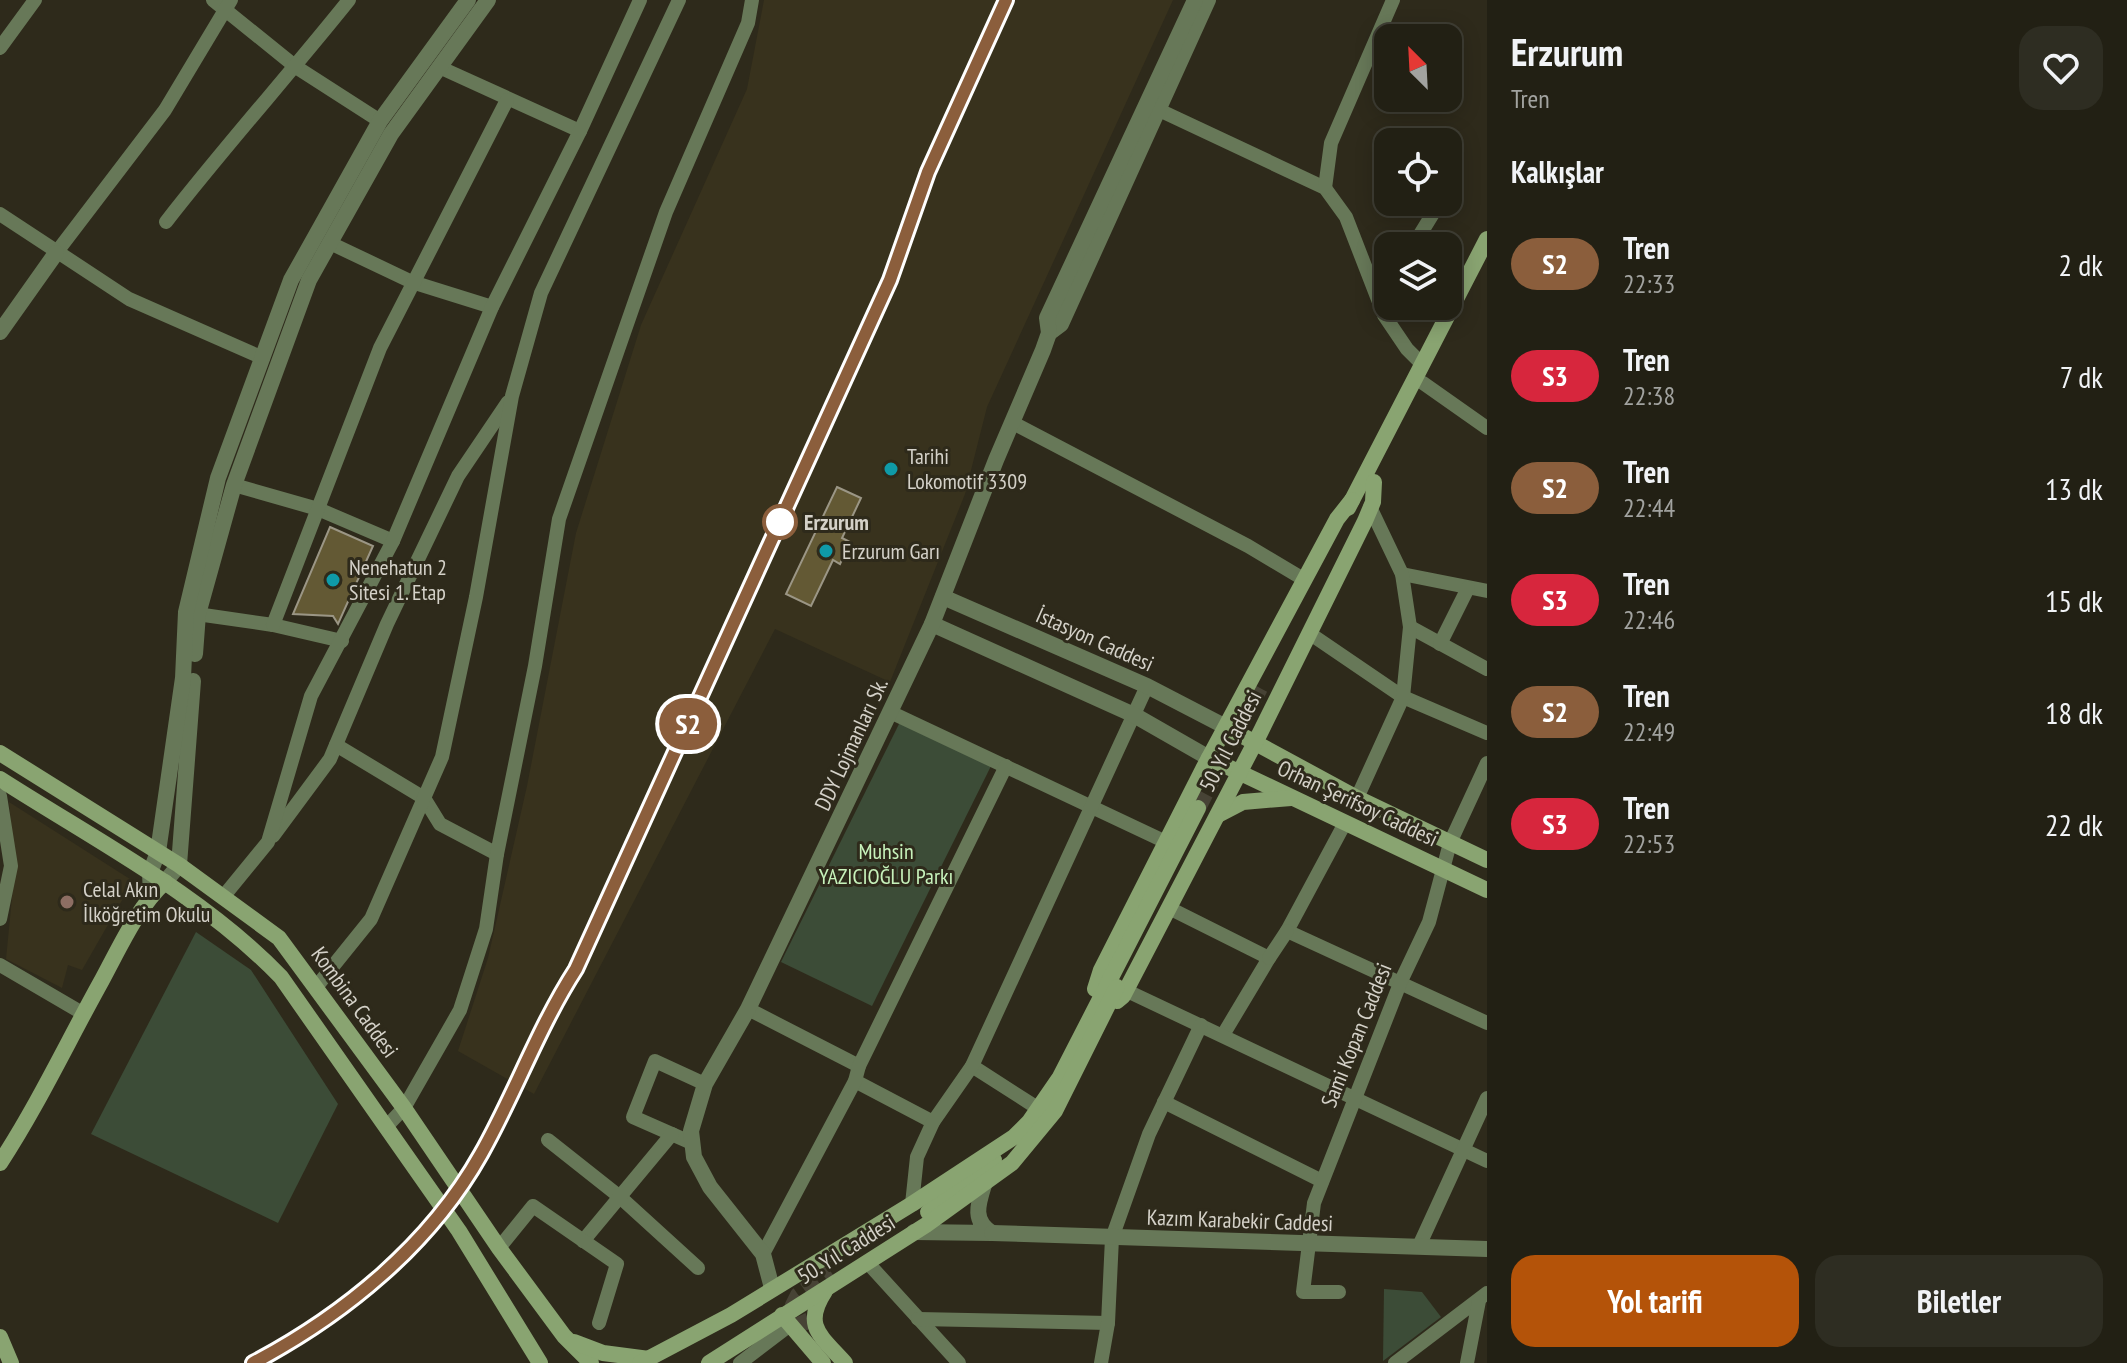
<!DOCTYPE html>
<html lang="tr">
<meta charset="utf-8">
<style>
body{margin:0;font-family:"PT Sans Narrow",sans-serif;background:#2e2d22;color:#f1f3f6;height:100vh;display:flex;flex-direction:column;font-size:30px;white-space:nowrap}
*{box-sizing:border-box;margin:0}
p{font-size:26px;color:#a2a3a0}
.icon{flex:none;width:44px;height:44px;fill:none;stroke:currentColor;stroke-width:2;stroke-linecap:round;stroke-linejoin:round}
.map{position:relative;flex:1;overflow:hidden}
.drawer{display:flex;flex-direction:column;background:#222014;width:640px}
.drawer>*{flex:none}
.badge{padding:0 16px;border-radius:26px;font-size:28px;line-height:52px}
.needle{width:52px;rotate:336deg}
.fabs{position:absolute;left:1374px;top:24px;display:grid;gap:16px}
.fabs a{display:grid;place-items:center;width:88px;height:88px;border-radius:16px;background:#222014;box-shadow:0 4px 20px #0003,0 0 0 2px #3f3e34;font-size:40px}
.map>.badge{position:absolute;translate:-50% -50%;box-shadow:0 0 0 4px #fff}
h2{padding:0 24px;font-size:30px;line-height:72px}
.round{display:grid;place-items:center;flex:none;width:84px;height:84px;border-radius:24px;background:#2e2d22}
.overview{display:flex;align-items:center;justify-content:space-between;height:136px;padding:0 24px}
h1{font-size:38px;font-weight:700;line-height:60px}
.button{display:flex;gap:16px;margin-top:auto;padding:16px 24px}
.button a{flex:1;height:92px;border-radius:24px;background:#b45309;color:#fff;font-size:32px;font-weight:700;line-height:92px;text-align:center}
.button a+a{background:#2e2d22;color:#f1f3f6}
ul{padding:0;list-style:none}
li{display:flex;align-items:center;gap:24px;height:112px;padding:0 24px}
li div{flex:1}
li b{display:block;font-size:30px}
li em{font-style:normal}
li .badge{min-width:88px;font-weight:700;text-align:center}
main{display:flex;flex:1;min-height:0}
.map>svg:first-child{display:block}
.built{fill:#38321d}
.green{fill:#3c4c37}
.building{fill:#635934;stroke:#9b9685;stroke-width:2}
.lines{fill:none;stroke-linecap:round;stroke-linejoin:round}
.secondary-tunnel{stroke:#474335;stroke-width:16;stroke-dasharray:16 8;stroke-linecap:butt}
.minor{stroke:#677858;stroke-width:14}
.tertiary{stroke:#677858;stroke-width:16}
.secondary{stroke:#89a471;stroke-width:16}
.rail-casing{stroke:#aba89d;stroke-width:7}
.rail{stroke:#2e2a1b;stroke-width:4;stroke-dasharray:12;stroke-linecap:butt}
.line-casing{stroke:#fff;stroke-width:18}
.line{stroke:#8b5e3c;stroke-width:12}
.culture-dot{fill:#0f9aa8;stroke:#2e2a1b;stroke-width:3}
.stop-dot{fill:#fff;stroke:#8b5e3c;stroke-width:4}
.education-dot{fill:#8d6e63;stroke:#2e2a1b;stroke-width:3}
.labels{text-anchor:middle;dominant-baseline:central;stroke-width:6;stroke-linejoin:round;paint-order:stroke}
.poi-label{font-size:22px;fill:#d4d1c8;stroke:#2e2a1b;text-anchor:start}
.stop-label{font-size:22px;font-weight:bold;fill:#d4d1c8;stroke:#2e2a1b;text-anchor:start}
.street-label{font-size:22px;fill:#d4d1c8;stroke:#2e2a1b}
.park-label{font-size:22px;fill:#c7f2bb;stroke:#2e2a1b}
</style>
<main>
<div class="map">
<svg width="1487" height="1363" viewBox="0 0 1487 1363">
<rect width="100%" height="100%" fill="#2e2a1b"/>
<g class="built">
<polygon points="764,0 1173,0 987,407 965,494 890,682 775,629 534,1094 458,1051 488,958 527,786 576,533 641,325 747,89"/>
<polygon points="9,802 133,881 82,970 68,965 62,988 6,959 15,867"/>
</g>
<g class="green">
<polygon points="900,722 991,766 872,1006 781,962"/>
<polygon points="196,932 251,970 338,1104 278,1223 91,1134"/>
<polygon points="1384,1289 1422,1292 1441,1317 1383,1361"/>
</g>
<g class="building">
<polygon points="837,487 861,498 842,538 850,542 840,564 833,560 811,606 786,594"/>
<polygon points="330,527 373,546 338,624 333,616 293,614"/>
</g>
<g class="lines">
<g class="secondary-tunnel">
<polyline points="1198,808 1260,688"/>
<polyline points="805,1331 793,1305 798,1295 831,1272"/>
</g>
<g class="minor">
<polyline points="213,0 296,67 380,121"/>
<polyline points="0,48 35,0"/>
<polyline points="439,67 580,131"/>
<polyline points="1159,110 1325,188 1346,217 1384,315 1407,349 1422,364"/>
<polyline points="1325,188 1331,143 1393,0"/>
<polyline points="0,214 129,299 263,358"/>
<path d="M 166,222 C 225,146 289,75 349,0"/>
<polyline points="330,243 412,282 492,307"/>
<polyline points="1413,246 1440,202"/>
<polyline points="56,253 165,110 231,0"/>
<polyline points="1423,383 1487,428"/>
<polyline points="1013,423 1248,546 1305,580"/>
<polyline points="234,485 318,509 393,541"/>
<polyline points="1402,574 1487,591"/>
<polyline points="190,613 273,625 342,641"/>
<polyline points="273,625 380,348 507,100"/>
<polyline points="1410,627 1487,669"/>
<polyline points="1309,633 1403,697 1487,733"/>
<polyline points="1440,644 1468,588"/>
<polyline points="890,712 1166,842"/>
<polyline points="336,745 424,798 440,824 497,854"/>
<polyline points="0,796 11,866 0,919"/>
<polyline points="1357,798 1403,697 1410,627 1402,574 1370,507"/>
<polyline points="1345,823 1287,931 1487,1023"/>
<polyline points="273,836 330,759 387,624 458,476 508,402"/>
<polyline points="223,897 268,842 311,696 393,541 492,307 580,131 640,0"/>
<polyline points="1169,908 1269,958 1223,1035"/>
<polyline points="1269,958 1287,931"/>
<polyline points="0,965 84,1014"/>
<polyline points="317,986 371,919 442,757 476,597 512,396 541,293 679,0"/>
<polyline points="1125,990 1487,1161"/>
<polyline points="748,1009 859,1066"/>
<polyline points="972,1066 1039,1109"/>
<polyline points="855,1081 933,1122"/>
<polyline points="1164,1102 1322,1181"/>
<polyline points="387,1126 404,1108 460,1010 486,929 497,854 535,666 559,519 666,212 748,23 752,0"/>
<polyline points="548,1140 620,1197 698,1268"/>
<polyline points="692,1143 633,1117 655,1061 705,1084"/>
<polyline points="912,1204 917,1157 933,1122 972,1066 1147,686"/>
<polyline points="583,1241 672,1134"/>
<polyline points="1419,1246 1487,1098"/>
<polyline points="499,1248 533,1206 617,1264 599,1323"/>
<polyline points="763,1254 855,1081 859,1066 1006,766"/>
<polyline points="867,1262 959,1363"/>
<polyline points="1339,1292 1303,1292 1314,1203 1401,981 1429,922 1450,843 1487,763"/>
<polyline points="918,1319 1108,1323"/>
<polyline points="740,1363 790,1325"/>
<polyline points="1101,1363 1108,1323 1112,1238 1149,1134 1201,1025"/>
<polyline points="1395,1363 1487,1293"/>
<polyline points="1467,1363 1479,1301"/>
</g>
<g class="tertiary">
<polyline points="0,332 56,253"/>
<polyline points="1049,333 1061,324 1208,0"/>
<polyline points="943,597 1147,686 1226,727"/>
<polyline points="932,624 1134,715 1209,758"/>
<polyline points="195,654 198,614 234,485 309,280 391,134 488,0"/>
<polyline points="165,882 179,865 193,681"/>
<polyline points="151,895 150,873 158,852 183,678 186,612 218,478 291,280 380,121 468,0"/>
<path d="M 914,1232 L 992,1233 C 972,1221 978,1204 984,1185"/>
<polyline points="992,1233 1487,1249"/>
<polyline points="772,1288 763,1254 710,1187 694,1157 691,1131 705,1084 748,1009 932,624 996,460 1043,350 1049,333 1047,318 1195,0"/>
</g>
<g class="secondary">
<polyline points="1348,508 1487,239"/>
<polyline points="1226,727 1357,798 1487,860"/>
<polyline points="0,753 179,865 279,938 404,1108 499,1248 564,1336 591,1363"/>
<polyline points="1209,758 1487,890"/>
<path d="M 0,779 C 95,840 202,895 281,977 L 459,1231 L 540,1363"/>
<polyline points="1218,815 1243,802 1291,798"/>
<polyline points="1095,989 1101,970 1203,769 1337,519 1352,500"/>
<polyline points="1117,1001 1123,996 1260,733 1365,521 1373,502 1374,482"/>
<path d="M 0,1163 C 38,1105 68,1041 102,980 C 120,947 137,908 165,882"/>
<polyline points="928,1212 994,1160"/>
<path d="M 825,1291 C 802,1326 821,1336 845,1363"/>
<polyline points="782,1315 823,1363"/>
<polyline points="0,1337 11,1363"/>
<polyline points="574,1342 603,1353 649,1359"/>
<polyline points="640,1363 731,1315 912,1204 1014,1137 1029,1122 1060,1077 1198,808"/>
<polyline points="709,1363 926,1225 1012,1163 1055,1111 1117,987"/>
</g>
<g class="rail-casing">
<path id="rail" d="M 253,1363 C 344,1315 430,1245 481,1154 C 515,1093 538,1028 576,969 L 890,280 L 928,172 L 1006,0"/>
</g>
<use href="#rail" class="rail"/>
</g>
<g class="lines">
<g class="line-casing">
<path id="line" d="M 253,1363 C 344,1315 430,1245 481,1154 C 515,1094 538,1028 576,969 L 890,280 L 928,172 L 1006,0"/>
</g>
<use href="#line" class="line"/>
</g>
<g class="culture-dot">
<circle cx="891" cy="469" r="8"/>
<circle cx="826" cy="551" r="8"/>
<circle cx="333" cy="580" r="8"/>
</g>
<circle class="stop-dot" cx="780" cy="522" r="16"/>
<circle class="education-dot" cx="67" cy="902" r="8"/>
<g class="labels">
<g class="poi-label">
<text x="907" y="456">Tarihi<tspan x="907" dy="25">Lokomotif 3309</tspan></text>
<text x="842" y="551">Erzurum Garı</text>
<text x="349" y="567">Nenehatun 2<tspan x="349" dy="25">Sitesi 1. Etap</tspan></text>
<text x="83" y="889">Celal Akın<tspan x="83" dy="25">İlköğretim Okulu</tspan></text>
</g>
<g class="stop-label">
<text x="804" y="522">Erzurum</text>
</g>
<g class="street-label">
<text transform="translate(1095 639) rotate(24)">İstasyon Caddesi</text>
<text transform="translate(1230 741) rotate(-63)">50. Yıl Caddesi</text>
<text transform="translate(851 744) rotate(-65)">DDY Lojmanları Sk.</text>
<text transform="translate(1358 803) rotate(25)">Orhan Şerifsoy Caddesi</text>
<text transform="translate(355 1002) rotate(54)">Kombina Caddesi</text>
<text transform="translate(1356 1035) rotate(-68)">Sami Kopan Caddesi</text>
<text transform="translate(1240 1220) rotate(2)">Kazım Karabekir Caddesi</text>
<text transform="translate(846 1249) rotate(-32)">50. Yıl Caddesi</text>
</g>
<g class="park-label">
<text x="886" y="851">Muhsin<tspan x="886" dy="25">YAZICIOĞLU Parkı</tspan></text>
</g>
</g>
</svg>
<div class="fabs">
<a><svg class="needle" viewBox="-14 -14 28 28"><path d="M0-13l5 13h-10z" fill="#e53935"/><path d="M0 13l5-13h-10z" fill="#a2a3a0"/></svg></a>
<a><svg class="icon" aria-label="locate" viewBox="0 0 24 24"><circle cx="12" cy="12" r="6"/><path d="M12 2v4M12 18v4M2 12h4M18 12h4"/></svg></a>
<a><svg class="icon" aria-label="layers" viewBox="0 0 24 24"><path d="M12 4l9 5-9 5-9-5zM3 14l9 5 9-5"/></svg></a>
</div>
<b class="badge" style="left:688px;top:724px;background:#8b5e3c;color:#fff">S2</b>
</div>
<section class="drawer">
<div class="overview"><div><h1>Erzurum</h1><p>Tren</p></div><a class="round"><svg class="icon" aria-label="heart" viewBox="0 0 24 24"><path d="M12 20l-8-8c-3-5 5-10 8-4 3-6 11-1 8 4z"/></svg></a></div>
<h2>Kalkışlar</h2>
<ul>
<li><span class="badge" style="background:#8b5e3c;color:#fff">S2</span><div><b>Tren</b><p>22:33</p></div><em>2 dk</em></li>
<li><span class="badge" style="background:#d7263d;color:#fff">S3</span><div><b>Tren</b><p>22:38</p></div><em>7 dk</em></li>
<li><span class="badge" style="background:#8b5e3c;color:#fff">S2</span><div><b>Tren</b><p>22:44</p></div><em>13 dk</em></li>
<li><span class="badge" style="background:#d7263d;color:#fff">S3</span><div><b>Tren</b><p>22:46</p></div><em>15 dk</em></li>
<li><span class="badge" style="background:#8b5e3c;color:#fff">S2</span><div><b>Tren</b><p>22:49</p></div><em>18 dk</em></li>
<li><span class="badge" style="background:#d7263d;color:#fff">S3</span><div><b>Tren</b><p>22:53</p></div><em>22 dk</em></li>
</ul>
<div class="button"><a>Yol tarifi</a><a>Biletler</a></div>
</section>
</main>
